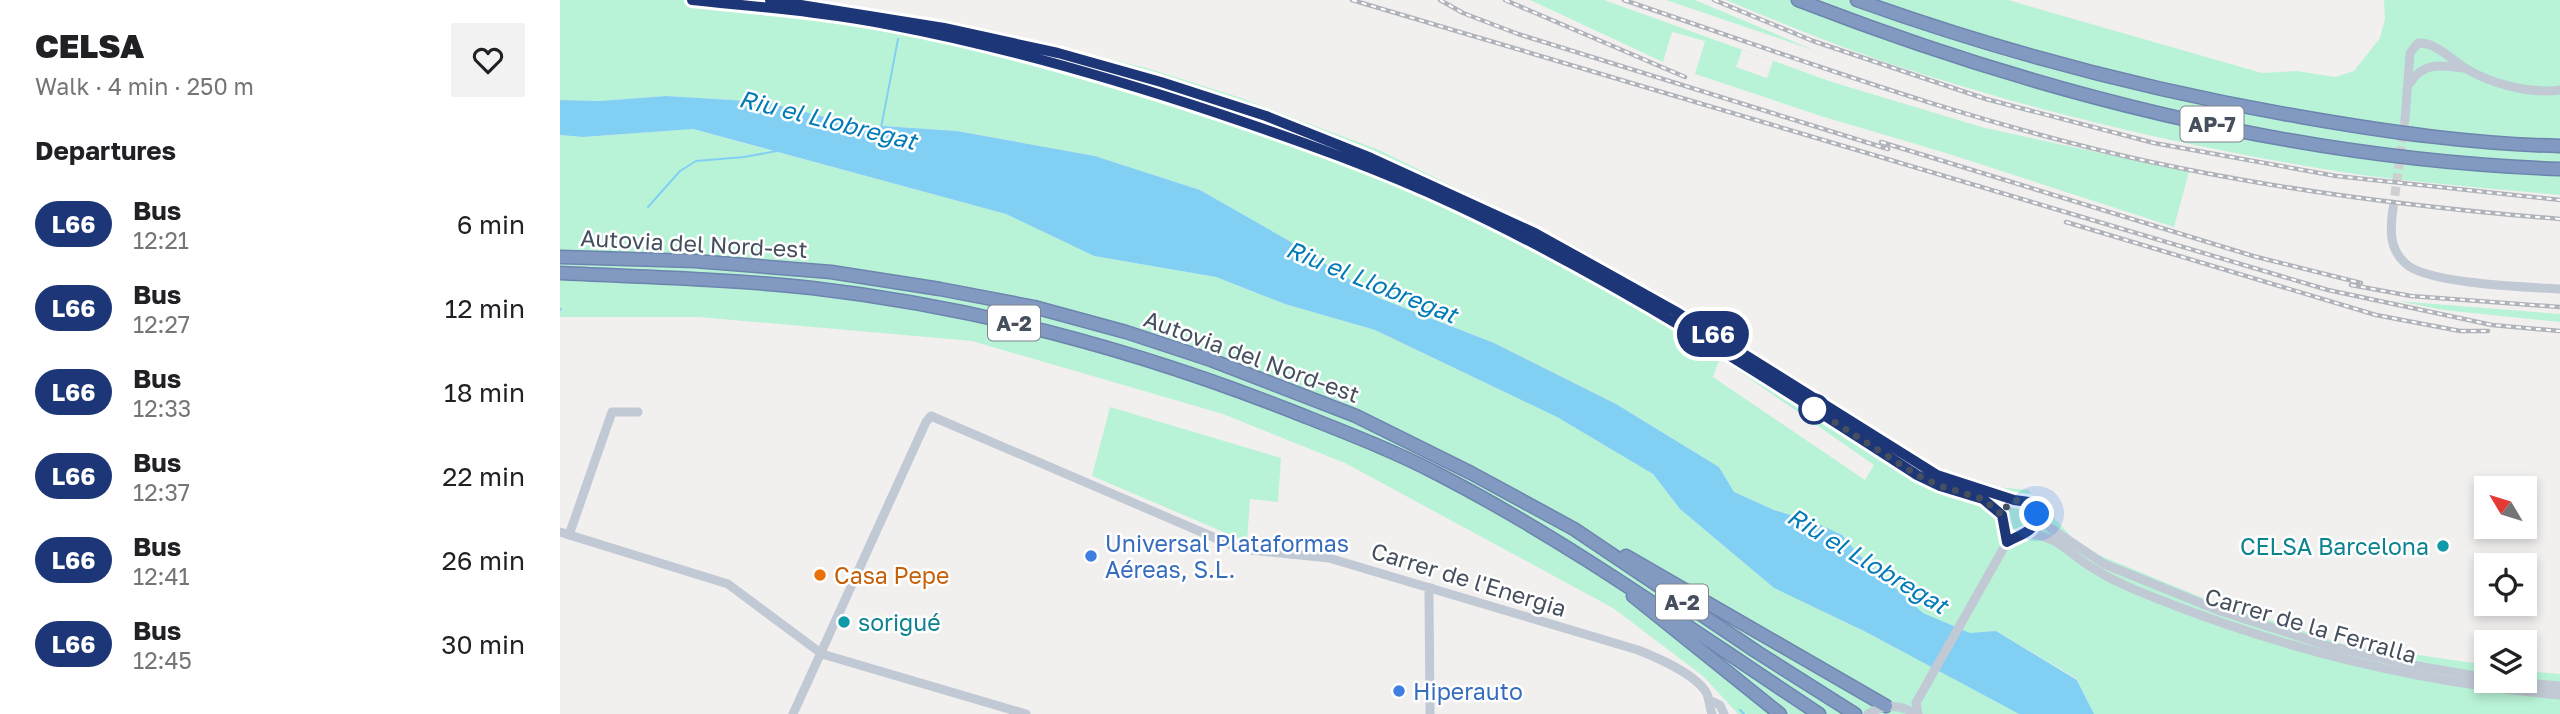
<!DOCTYPE html>
<meta charset="utf-8">
<style>
body{margin:0;font-family:"Golos Text",sans-serif;background:#f2f2f2;color:#202124;height:100vh;display:flex;flex-direction:column;font-size:26px;white-space:nowrap}
*{box-sizing:border-box;margin:0}
p{font-size:23px;color:#757577}
.icon{flex:none;width:38px;height:38px;fill:none;stroke:currentColor;stroke-width:2;stroke-linecap:round;stroke-linejoin:round}
.map{position:relative;flex:1;overflow:hidden}
.panel{display:flex;flex-direction:column;background:#fff;width:560px}
.panel>*{flex:none}
.badge{padding:0 14px;border-radius:23px;font-size:24px;line-height:46px}
.needle{width:46px;rotate:308deg}
.tools{position:absolute;left:1914px;top:476px;display:grid;gap:14px}
.tools a{display:grid;place-items:center;width:63px;height:63px;border-radius:0px;background:#fff;box-shadow:0 4px 10px #0003;font-size:35px}
.you{position:absolute;width:35px;height:35px;margin:-18px;border:5px solid #fff;border-radius:50%;background:#1a73e8;box-shadow:0 0 0 10px #1a73e833}
.map>.badge{position:absolute;translate:-50% -50%;box-shadow:0 0 0 4px #fff}
h2{padding:0 35px;font-size:26px;line-height:63px}
.round{display:grid;place-items:center;flex:none;width:74px;height:74px;border-radius:0px;background:#f2f2f2}
.overview{display:flex;align-items:center;justify-content:space-between;height:119px;padding:0 35px}
h1{font-size:33px;font-weight:800;line-height:52px}
ul{padding:0;list-style:none}
li{display:flex;align-items:center;gap:21px;height:84px;padding:0 35px}
li div{flex:1}
li b{display:block;font-size:26px}
li em{font-style:normal}
li .badge{min-width:77px;font-weight:700;text-align:center}
main{display:flex;flex:1;min-height:0}
.map>svg:first-child{display:block}
.green{fill:#b9f3d7;fill-rule:evenodd}
.water{fill:#82cff4}
.lines{fill:none;stroke-linecap:round;stroke-linejoin:round}
.stream{stroke:#82cff4;stroke-width:2}
.minor-tunnel{stroke:#cfcfd2;stroke-width:9;stroke-dasharray:9 4.5;stroke-linecap:butt}
.highway-casing{stroke:#6d85ae;stroke-width:15}
.minor{stroke:#c1c9d5;stroke-width:9}
.highway{stroke:#829ac2;stroke-width:12}
.rail-casing{stroke:#b0b3ba;stroke-width:4.5}
.rail{stroke:#fff;stroke-width:2;stroke-dasharray:5;stroke-linecap:butt}
.line-casing{stroke:#fff;stroke-width:16}
.line{stroke:#1d3678;stroke-width:10}
.walk{stroke:#454f5e;stroke-width:7;stroke-dasharray:0 12.6}
.stop-dot{fill:#fff;stroke:#1d3678;stroke-width:3.5}
.culture-dot{fill:#0f9aa8;stroke:#fff;stroke-width:2.5}
.shop-dot{fill:#3f7fe0;stroke:#fff;stroke-width:2.5}
.food-dot{fill:#e8710a;stroke:#fff;stroke-width:2.5}
.labels{text-anchor:middle;dominant-baseline:central;stroke-width:5;stroke-linejoin:round;paint-order:stroke}
.shield{fill:#fff;stroke:#7d848e;stroke-width:2}
.shield-label{font-size:21px;font-weight:bold;fill:#454f5e}
.street-label{font-size:23px;fill:#454f5e;stroke:#fff}
.shop-label{font-size:23px;fill:#366cbe;stroke:#fff;text-anchor:start}
.culture-label{font-size:23px;fill:#0d838f;stroke:#fff;text-anchor:end}
.food-label{font-size:23px;fill:#c56008;stroke:#fff;text-anchor:start}
.water-label{font-size:24px;font-style:italic;fill:#007bb7;stroke:#fff}
</style>
<main>
<section class="panel">
<div class="overview"><div><h1>CELSA</h1><p>Walk · 4 min · 250 m</p></div><a class="round"><svg class="icon" aria-label="heart" viewBox="0 0 24 24"><path d="M12 20l-8-8c-3-5 5-10 8-4 3-6 11-1 8 4z"/></svg></a></div>
<h2>Departures</h2>
<ul>
<li><span class="badge" style="background:#1d3678;color:#fff">L66</span><div><b>Bus</b><p>12:21</p></div><em>6 min</em></li>
<li><span class="badge" style="background:#1d3678;color:#fff">L66</span><div><b>Bus</b><p>12:27</p></div><em>12 min</em></li>
<li><span class="badge" style="background:#1d3678;color:#fff">L66</span><div><b>Bus</b><p>12:33</p></div><em>18 min</em></li>
<li><span class="badge" style="background:#1d3678;color:#fff">L66</span><div><b>Bus</b><p>12:37</p></div><em>22 min</em></li>
<li><span class="badge" style="background:#1d3678;color:#fff">L66</span><div><b>Bus</b><p>12:41</p></div><em>26 min</em></li>
<li><span class="badge" style="background:#1d3678;color:#fff">L66</span><div><b>Bus</b><p>12:45</p></div><em>30 min</em></li>
</ul>
</section>
<div class="map">
<svg width="2000" height="714" viewBox="0 0 2000 714">
<rect width="100%" height="100%" fill="#f2efef"/>
<g class="green">
<path d="M 0,0 L 247,0 L 334,13 L 453,37 L 587,68 L 681,98 L 819,150 L 1015,246 L 1220,370 L 1363,463 L 1437,487 L 1468,490 L 1522,548 L 1643,598 L 1783,644 L 1927,665 L 1927,681 L 1965,681 L 1965,671 L 2000,674 L 2000,714 L 1534,714 L 1517,679 L 1436,631 L 1410,634 L 1363,613 L 1299,555 L 1282,535 L 1255,522 L 1214,510 L 1174,492 L 1159,467 L 1056,404 L 934,343 L 819,298 L 726,239 L 640,190 L 535,156 L 397,131 L 293,124 L 205,102 L 106,96 L 39,101 L 0,100 ZM 1160,358 L 1314,465 L 1305,480 L 1153,377 Z"/>
<path d="M 970,0 L 1044,0 L 1272,82 L 1425,128 L 1629,172 L 1614,227 L 1386,153 L 1264,117 L 1135,74 L 1145,41 L 1112,32 L 1103,62 ZM 1182,50 L 1213,61 L 1207,78 L 1176,67 Z"/>
<polygon points="1106,0 1135,0 1256,51"/>
<path d="M 1166,0 L 1448,0 L 1702,73 L 1737,71 L 1775,77 L 1794,71 L 1820,38 L 1825,19 L 1824,0 L 2000,0 L 2000,195 C 1919,187 1837,182 1757,168 C 1628,146 1500,117 1375,78 C 1304,57 1235,29 1166,0 Z"/>
<polygon points="132,129 446,214 534,256 656,277 725,304 815,330 997,417 1093,474 1120,509 1214,588 1306,632 1459,714 1178,714 1143,676 1053,608 785,463 663,414 412,341 139,317 0,317 0,135 23,137"/>
<polygon points="1838,301 2000,314 2000,322 1884,310"/>
<polygon points="550,407 721,458 718,502 690,499 687,542 532,476"/>
</g>
<polygon class="water" points="106,96 205,102 293,124 397,131 535,156 640,190 726,239 819,298 934,343 1056,404 1159,467 1174,492 1214,510 1255,522 1282,535 1299,555 1363,613 1410,633 1436,631 1517,680 1534,714 1459,714 1306,632 1214,588 1120,509 1093,474 997,417 815,330 725,304 656,277 534,256 446,214 133,129 23,137 0,135 0,100 39,101"/>
<g class="lines">
<g class="stream">
<polyline points="321,128 338,39"/>
<polyline points="88,207 120,171 136,161 184,157 217,151"/>
<polyline points="0,310 1,309"/>
<polyline points="1180,710 1184,714"/>
</g>
<polyline class="minor-tunnel" points="1833,209 1845,120"/>
<g class="highway-casing">
<g id="highway">
<path d="M 1238,0 C 1480,94 1740,160 2000,169"/>
<path d="M 1297,0 C 1442,52 1591,91 1742,117 C 1828,132 1913,144 2000,146"/>
<polyline points="0,257 135,261 271,272 380,289 474,307 566,332 651,360 796,416 911,473 1014,529 1197,652 1295,714"/>
<path d="M 0,273 C 84,277 169,279 252,288 C 417,307 580,351 734,412 C 782,431 832,450 878,474 C 1012,543 1134,632 1259,714"/>
<polyline points="1066,556 1326,706"/>
<polyline points="1073,596 1220,714"/>
</g>
</g>
<g class="minor">
<polyline points="131,0 307,21"/>
<path d="M 210,0 L 384,28 L 498,53 L 601,82 L 706,116 L 812,158 L 975,233 L 1115,311 L 1377,475 L 1454,500 L 1469,502 L 1477,515 C 1476,532 1461,534 1447,542 L 1356,703 L 1358,714"/>
<polyline points="331,25 454,53 569,83 761,147 896,205 1040,279 1120,324 1357,475 1380,486 1423,499 1442,515"/>
<path d="M 1850,83 C 1863,62 1881,65 1902,68"/>
<path d="M 1845,120 L 1850,53 L 1858,43 C 1876,42 1890,59 1905,68 C 1931,84 1970,94 2000,90"/>
<path d="M 1833,209 C 1830,230 1829,249 1846,264 C 1868,284 1968,287 2000,289"/>
<polyline points="1477,515 1489,527 1544,564 1660,611 1769,646 1852,665 1927,678"/>
<polyline points="0,532 168,584 262,654 466,714"/>
<path d="M 1467,533 C 1501,537 1509,555 1536,570 C 1555,582 1577,591 1598,599 C 1726,650 1863,683 2000,695"/>
<polyline points="9,535 52,412 78,412"/>
<path d="M 1447,542 C 1444,525 1437,510 1454,500"/>
<polyline points="1945,681 2000,686"/>
<polyline points="1149,700 1160,705 1164,714"/>
<path d="M 233,714 L 366,422 L 371,416 L 681,549 L 769,558 L 1078,650 C 1098,658 1134,673 1146,692 C 1150,699 1149,707 1152,714"/>
<polyline points="870,714 869,593 871,588"/>
<path d="M 1308,714 C 1324,704 1340,704 1356,714"/>
</g>
<use href="#highway" class="highway"/>
<g class="rail-casing">
<g id="rail">
<polyline points="792,0 1768,290 1932,325 2000,331"/>
<polyline points="880,0 903,13 958,34 1328,149"/>
<polyline points="945,0 1125,77"/>
<path d="M 1064,0 C 1238,59 1411,123 1591,162 C 1725,191 1863,208 2000,219"/>
<polyline points="1154,0 1253,41 1426,99 1594,143 1776,176 2000,200"/>
<polyline points="1321,142 1693,256 1801,283"/>
<polyline points="1506,222 1816,315 1900,331 1928,331"/>
<polyline points="1791,285 1851,296 2000,307"/>
</g>
</g>
<use href="#rail" class="rail"/>
</g>
<g class="lines">
<g class="line-casing">
<path id="line" d="M 132,0 C 198,7 266,12 331,25 C 442,46 552,78 660,114 C 740,141 819,169 896,205 C 1058,281 1207,378 1357,475 L 1380,486 L 1423,499 L 1442,515 L 1447,542 C 1461,534 1476,532 1477,514 L 1469,502 L 1454,500 L 1377,475 L 1115,311 L 975,233 L 811,158 L 706,116 L 601,82 L 498,53 L 384,28 L 210,0"/>
</g>
<use href="#line" class="line"/>
<polyline class="walk" points="1254,409 1357,475 1380,486 1423,499 1442,515 1448,504 1460,499 1473,505 1477,514"/>
</g>
<circle class="stop-dot" cx="1254" cy="409" r="14"/>
<g class="culture-dot">
<circle cx="1883" cy="546" r="7"/>
<circle cx="284" cy="622" r="7"/>
</g>
<g class="shop-dot">
<circle cx="531" cy="556" r="7"/>
<circle cx="839" cy="691" r="7"/>
</g>
<circle class="food-dot" cx="260" cy="575" r="7"/>
<g class="labels">
<g class="shield">
<rect x="1620.5" y="106.5" width="63" height="35" rx="5"/>
<rect x="428" y="305.5" width="52" height="35" rx="5"/>
<rect x="1096" y="584.5" width="52" height="35" rx="5"/>
</g>
<g class="shield-label">
<text x="1652" y="124">AP-7</text>
<text x="454" y="323">A-2</text>
<text x="1122" y="602">A-2</text>
</g>
<g class="street-label">
<text transform="translate(134 243) rotate(3)">Autovia del Nord-est</text>
<text transform="translate(692 356) rotate(20)">Autovia del Nord-est</text>
<text transform="translate(909 579) rotate(17)">Carrer de l'Energia</text>
<text transform="translate(1751 625) rotate(16)">Carrer de la Ferralla</text>
</g>
<g class="shop-label">
<text x="545" y="543">Universal Plataformas<tspan x="545" dy="26">Aéreas, S.L.</tspan></text>
<text x="853" y="691">Hiperauto</text>
</g>
<g class="culture-label">
<text x="1869" y="546">CELSA Barcelona</text>
<text x="298" y="622" text-anchor="start">sorigué</text>
</g>
<g class="food-label">
<text x="274" y="575">Casa Pepe</text>
</g>
<g class="water-label">
<text transform="translate(268 119) rotate(14)">Riu el Llobregat</text>
<text transform="translate(812 281) rotate(22)">Riu el Llobregat</text>
<text transform="translate(1308 560) rotate(31)">Riu el Llobregat</text>
</g>
</g>
</svg>
<div class="tools">
<a><svg class="needle" viewBox="-14 -14 28 28"><path d="M0-13l5 13h-10z" fill="#e53935"/><path d="M0 13l5-13h-10z" fill="#757577"/></svg></a>
<a><svg class="icon" aria-label="locate" viewBox="0 0 24 24"><circle cx="12" cy="12" r="6"/><path d="M12 2v4M12 18v4M2 12h4M18 12h4"/></svg></a>
<a><svg class="icon" aria-label="layers" viewBox="0 0 24 24"><path d="M12 4l9 5-9 5-9-5zM3 14l9 5 9-5"/></svg></a>
</div>
<div class="you" style="left:1477px;top:514px"></div>
<b class="badge" style="left:1153px;top:334px;background:#1d3678;color:#fff">L66</b>
</div>
</main>
